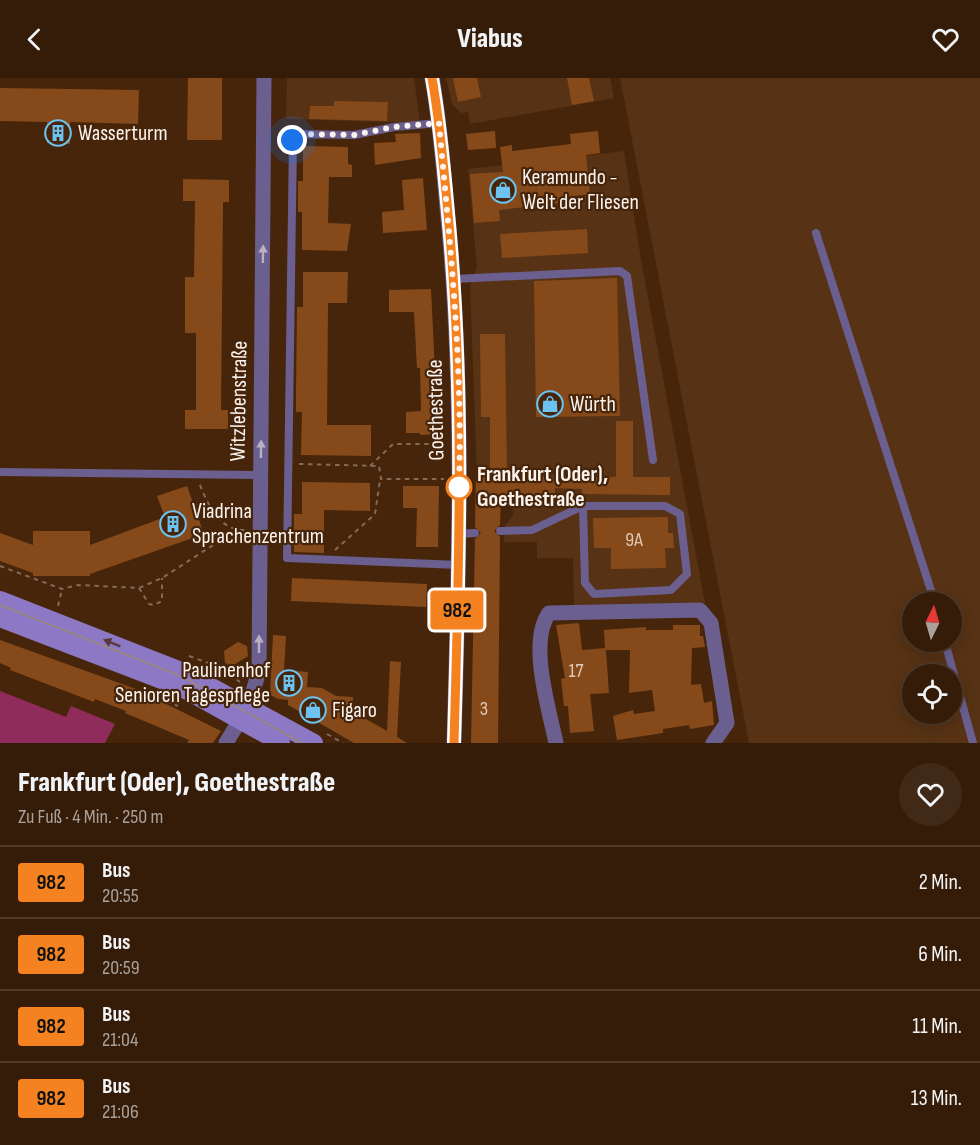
<!DOCTYPE html>
<html lang="de">
<meta charset="utf-8">
<style>
body{margin:0;font-family:"Sofia Sans Condensed",sans-serif;background:#402916;color:#f1f3f6;height:100vh;display:flex;flex-direction:column;font-size:22px;white-space:nowrap}
*{box-sizing:border-box;margin:0}
p{font-size:20px;color:#aaa19c}
.icon{flex:none;width:33px;height:33px;fill:none;stroke:currentColor;stroke-width:2;stroke-linecap:round;stroke-linejoin:round}
.map{position:relative;height:665px;overflow:hidden}
.details{display:flex;flex-direction:column;background:#351c08;flex:1}
.details>*{flex:none}
.badge{padding:0 12px;border-radius:4px;font-size:21px;line-height:39px}
.needle{width:39px;rotate:5deg}
.fabs{position:absolute;left:902px;top:514px;display:grid;gap:12px}
.fabs a{display:grid;place-items:center;width:60px;height:60px;border-radius:50%;background:#351c08;box-shadow:0 3px 15px #0003,0 0 0 2px #4f3a29;font-size:30px}
.you{position:absolute;width:30px;height:30px;margin:-15px;border:4px solid #fff;border-radius:50%;background:#1a73e8;box-shadow:0 0 0 9px #1a73e833}
.map>.badge{position:absolute;translate:-50% -50%;box-shadow:0 0 0 3px #fff}
.round{display:grid;place-items:center;flex:none;width:63px;height:63px;border-radius:32px;background:#402916}
.head{display:flex;align-items:center;justify-content:space-between;height:102px;padding:0 18px}
h1{font-size:28px;font-weight:800;line-height:45px}
ul{padding:0;list-style:none}
li{display:flex;align-items:center;gap:18px;height:72px;padding:0 18px;border-top:2px solid #4f3a29}
li div{flex:1}
li b{display:block;font-size:22px}
li em{font-style:normal}
li .badge{min-width:66px;font-weight:700;text-align:center}
header{display:flex;justify-content:space-between;align-items:center;height:78px;padding:0 18px;background:#351c08;font-size:27px;font-weight:800}
.map>svg:first-child{display:block}
.built{fill:#573215;fill-rule:evenodd}
.green{fill:#902c5c}
.building{fill:#864a1a}
.lines{fill:none;stroke-linecap:round;stroke-linejoin:round}
.path{stroke:#846b57;stroke-width:2;stroke-dasharray:4.5 4.5;stroke-linecap:butt}
.lane{stroke:#6a5f8e;stroke-width:8}
.street{stroke:#6a5f8e;stroke-width:15}
.secondary{stroke:#8c78c4;stroke-width:18}
.tram{stroke:#9d8877;stroke-width:1.5}
.oneway{fill:#bab0c3}
.oneway2{fill:#583a38}
.line-casing{stroke:#fff;stroke-width:14}
.line{stroke:#f58220;stroke-width:9}
.walk{stroke:#fbf3ee;stroke-width:6;stroke-dasharray:0 10.8}
.stop-dot{fill:#fff;stroke:#f58220;stroke-width:3}
.labels{text-anchor:middle;dominant-baseline:central;stroke-width:4.5;stroke-linejoin:round;paint-order:stroke}
.number-label{font-size:20px;fill:#dec9b9}
.poi-label{font-size:22px;fill:#fbf3ee;stroke:#47250a;text-anchor:start}
.street-label{font-size:22px;fill:#fbf3ee;stroke:#47250a}
.stop-label{font-size:22px;font-weight:bold;fill:#fbf3ee;stroke:#47250a;text-anchor:start}
</style>
<header><svg class="icon" aria-label="back" viewBox="0 0 24 24"><path d="M15 5l-7 7 7 7"/></svg>Viabus<svg class="icon" aria-label="heart" viewBox="0 0 24 24"><path d="M12 20l-8-8c-3-5 5-10 8-4 3-6 11-1 8 4z"/></svg></header>
<div class="map">
<svg width="980" height="665" viewBox="0 0 980 665">
<rect width="100%" height="100%" fill="#47250a"/>
<g class="built">
<polygon points="287,0 414,0 420,45 286,41"/>
<polygon points="446,0 610,0 614,20 470,46 468,34 461,35 452,26"/>
<path d="M 620,0 L 980,0 L 980,665 L 749,665 ZM 912,525 L 951,525 L 951,564 L 912,564 ZM 912,597 L 951,597 L 951,636 L 912,636 Z"/>
<polygon points="624,73 641,182 705,525 574,531 573,480 537,480 537,464 504,464 505,447 513,438 512,397 477,397 470,208 477,188 468,91"/>
</g>
<polygon class="green" points="0,613 66,639 71,628 115,646 105,665 0,665"/>
<g class="building">
<polygon points="188,0 222,0 222,62 187,62"/>
<polygon points="453,0 477,0 481,19 458,24"/>
<polygon points="567,0 589,0 594,23 572,27"/>
<polygon points="0,10 139,12 138,46 70,44 70,66 47,65 47,44 0,43"/>
<polygon points="334,23 388,24 387,43 309,41 310,28 334,28"/>
<polygon points="495,53 496,70 468,72 466,56"/>
<polygon points="598,53 600,75 586,77 590,116 575,118 575,123 499,132 500,143 474,145 470,96 503,94 500,69 512,67 512,73 571,66 570,56"/>
<polygon points="420,55 421,80 375,87 374,65 396,64 395,56"/>
<polygon points="303,68 348,69 348,86 352,87 352,99 329,99 328,145 351,146 347,173 302,172 302,134 298,134 298,103 303,103"/>
<polygon points="423,100 427,152 383,155 382,134 404,132 402,102"/>
<polygon points="183,101 229,102 229,124 223,124 221,332 228,332 228,351 185,351 185,332 196,332 196,255 185,255 185,199 194,199 195,123 183,123"/>
<polygon points="587,151 588,175 502,180 500,156"/>
<polygon points="303,194 348,194 347,225 328,225 327,347 371,347 371,378 301,377 302,334 296,334 296,315 297,229 303,229"/>
<polygon points="617,200 620,338 536,339 534,203"/>
<polygon points="431,211 438,356 420,357 420,355 406,355 406,334 421,333 420,290 417,290 414,234 389,234 389,212"/>
<polygon points="480,256 505,256 507,398 616,399 616,343 633,343 633,399 670,399 670,417 582,416 582,411 555,410 555,417 501,416 500,447 494,453 500,459 498,665 471,665 475,461 481,455 475,449 476,397 490,397 490,339 481,339"/>
<polygon points="302,404 370,405 370,433 324,432 324,475 294,474 294,436 302,436"/>
<polygon points="187,408 204,456 90,496 90,498 33,498 33,495 0,483 0,455 33,467 33,453 90,453 90,467 165,439 157,418"/>
<polygon points="403,408 439,408 438,469 416,469 417,430 403,430"/>
<polygon points="668,439 668,455 673,455 674,470 665,470 666,490 611,491 611,470 594,470 593,440"/>
<polygon points="292,500 427,506 426,529 291,523"/>
<polygon points="579,545 582,572 605,570 604,552 646,549 646,552 673,552 673,547 700,547 700,558 703,558 705,569 692,570 691,607 701,606 704,625 712,623 714,647 690,651 689,647 663,651 663,655 617,662 613,638 633,632 634,636 655,633 652,612 629,615 630,572 606,572 609,615 590,616 594,653 570,655 568,628 564,628 561,601 565,600 556,547"/>
<polygon points="273,557 286,558 284,592 308,594 307,609 322,610 336,618 353,619 352,633 387,653 390,583 401,584 397,659 407,665 354,665 288,627 288,622 278,621 270,617"/>
<polygon points="0,562 136,611 221,653 213,665 187,665 189,662 125,635 126,633 95,621 94,624 10,592 11,590 0,585"/>
<polygon points="238,564 247,568 248,578 232,588 225,585 224,573"/>
</g>
<g class="lines">
<g class="path">
<polyline points="299,386 379,388 381,401 444,401"/>
<polyline points="370,388 393,366 445,366"/>
<path d="M 200,407 C 208,427 220,453 245,452"/>
<polyline points="335,472 375,436 380,402"/>
<polyline points="0,488 62,511 78,507 139,510 162,500 235,453"/>
<polyline points="139,510 149,526 154,527 162,523 162,500"/>
<polyline points="58,528 62,511"/>
<polyline points="189,578 222,590 240,604"/>
<polyline points="150,616 178,628"/>
<polyline points="327,656 343,665"/>
</g>
<g class="lane">
<polyline points="439,45 394,49 354,57 298,56 293,62 287,480 459,487"/>
<polyline points="816,155 935,525"/>
<polyline points="454,201 620,193 627,198 653,382"/>
<polyline points="0,394 260,397"/>
<polyline points="500,453 532,452 583,428 665,428 680,436 687,496 671,512 594,516 585,505 583,428"/>
<polyline points="459,456 475,455"/>
<polyline points="945,564 973,665"/>
</g>
<g class="street">
<path d="M 432,0 C 440,43 443,87 447,130 C 465,309 459,486 454,665"/>
<polyline points="226,665 249,627 259,593 264,0"/>
<path d="M 556,665 C 549,631 528,564 549,535 L 700,532 L 711,545 L 727,645 L 713,665"/>
</g>
<g class="secondary">
<polyline points="0,522 186,595 314,665"/>
<polyline points="0,540 180,609 281,665"/>
</g>
<polyline class="tram" points="0,527 183,599 302,665"/>
</g>
<defs><path id="oneway-solid" d="M-6-.8H1V-3.2L6.5 0L1 3.2V.8H-6Z" transform="scale(1.5)"/></defs>
<g class="oneway">
<use href="#oneway-solid" transform="translate(263 176) rotate(-89)"/>
<use href="#oneway-solid" transform="translate(261 371) rotate(-89)"/>
<use href="#oneway-solid" transform="translate(259 566) rotate(-90)"/>
</g>
<use class="oneway2" href="#oneway-solid" transform="translate(112 565) rotate(-158)"/>
<g class="lines">
<g class="line-casing">
<path id="line" d="M 432,0 C 440,45 444,90 448,135 C 465,312 459,488 454,665"/>
</g>
<use href="#line" class="line"/>
<path class="walk" d="M 292,62 L 298,56 L 354,57 L 394,49 L 439,45 C 450,166 463,287 459,409"/>
</g>
<defs>
<g id="building-ring" transform="scale(1.35)"><circle r="9.5" fill="#47250a" stroke="#6cc3f2" stroke-width="1.5"/><path d="M-4-6H4V6H1V3H-1V6H-4ZM-2.5-4.3h1.7v1.8h-1.7ZM.8-4.3h1.7v1.8H.8ZM-2.5-1h1.7V.8h-1.7ZM.8-1h1.7V.8H.8Z" fill="#6cc3f2"/></g>
<g id="shop-ring" transform="scale(1.35)"><circle r="9.5" fill="#47250a" stroke="#6cc3f2" stroke-width="1.5"/><path d="M-5-2.5h2.3a2.7 3.5 0 0 1 5.4 0H5L5.5 6h-11ZM-1.5-2.5h3a1.5 2.3 0 0 0-3 0Z" fill="#6cc3f2"/></g>
</defs>
<g fill-rule="evenodd">
<use href="#building-ring" x="58" y="55"/>
<use href="#shop-ring" x="503" y="112"/>
<use href="#shop-ring" x="550" y="326"/>
<use href="#building-ring" x="173" y="446"/>
<use href="#building-ring" x="289" y="605"/>
<use href="#shop-ring" x="313" y="632"/>
</g>
<circle class="stop-dot" cx="459" cy="409" r="12"/>
<g class="labels">
<g class="number-label">
<text x="634" y="462">9A</text>
<text x="576" y="593">17</text>
<text x="484" y="631">3</text>
</g>
<g class="poi-label">
<text x="78" y="55">Wasserturm</text>
<text x="522" y="99">Keramundo -<tspan x="522" dy="25">Welt der Fliesen</tspan></text>
<text x="570" y="326">Würth</text>
<text x="192" y="433">Viadrina<tspan x="192" dy="25">Sprachenzentrum</tspan></text>
<text x="270" y="592" text-anchor="end">Paulinenhof<tspan x="270" dy="25">Senioren Tagespflege</tspan></text>
<text x="332" y="632">Figaro</text>
</g>
<g class="street-label">
<text transform="translate(239 323) rotate(-89)">Witzlebenstraße</text>
<text transform="translate(436 332) rotate(-91)">Goethestraße</text>
</g>
<g class="stop-label">
<text x="477" y="396">Frankfurt (Oder),<tspan x="477" dy="25">Goethestraße</tspan></text>
</g>
</g>
</svg>
<div class="fabs">
<a><svg class="needle" viewBox="-14 -14 28 28"><path d="M0-13l5 13h-10z" fill="#e53935"/><path d="M0 13l5-13h-10z" fill="#aaa19c"/></svg></a>
<a><svg class="icon" aria-label="locate" viewBox="0 0 24 24"><circle cx="12" cy="12" r="6"/><path d="M12 2v4M12 18v4M2 12h4M18 12h4"/></svg></a>
</div>
<div class="you" style="left:292px;top:62px"></div>
<b class="badge" style="left:457px;top:532px;background:#f58220;color:#111">982</b>
</div>
<section class="details">
<div class="head"><div><h1>Frankfurt (Oder), Goethestraße</h1><p>Zu Fuß · 4 Min. · 250 m</p></div><a class="round"><svg class="icon" aria-label="heart" viewBox="0 0 24 24"><path d="M12 20l-8-8c-3-5 5-10 8-4 3-6 11-1 8 4z"/></svg></a></div>
<ul>
<li><span class="badge" style="background:#f58220;color:#111">982</span><div><b>Bus</b><p>20:55</p></div><em>2 Min.</em></li>
<li><span class="badge" style="background:#f58220;color:#111">982</span><div><b>Bus</b><p>20:59</p></div><em>6 Min.</em></li>
<li><span class="badge" style="background:#f58220;color:#111">982</span><div><b>Bus</b><p>21:04</p></div><em>11 Min.</em></li>
<li><span class="badge" style="background:#f58220;color:#111">982</span><div><b>Bus</b><p>21:06</p></div><em>13 Min.</em></li>
</ul>
</section>
